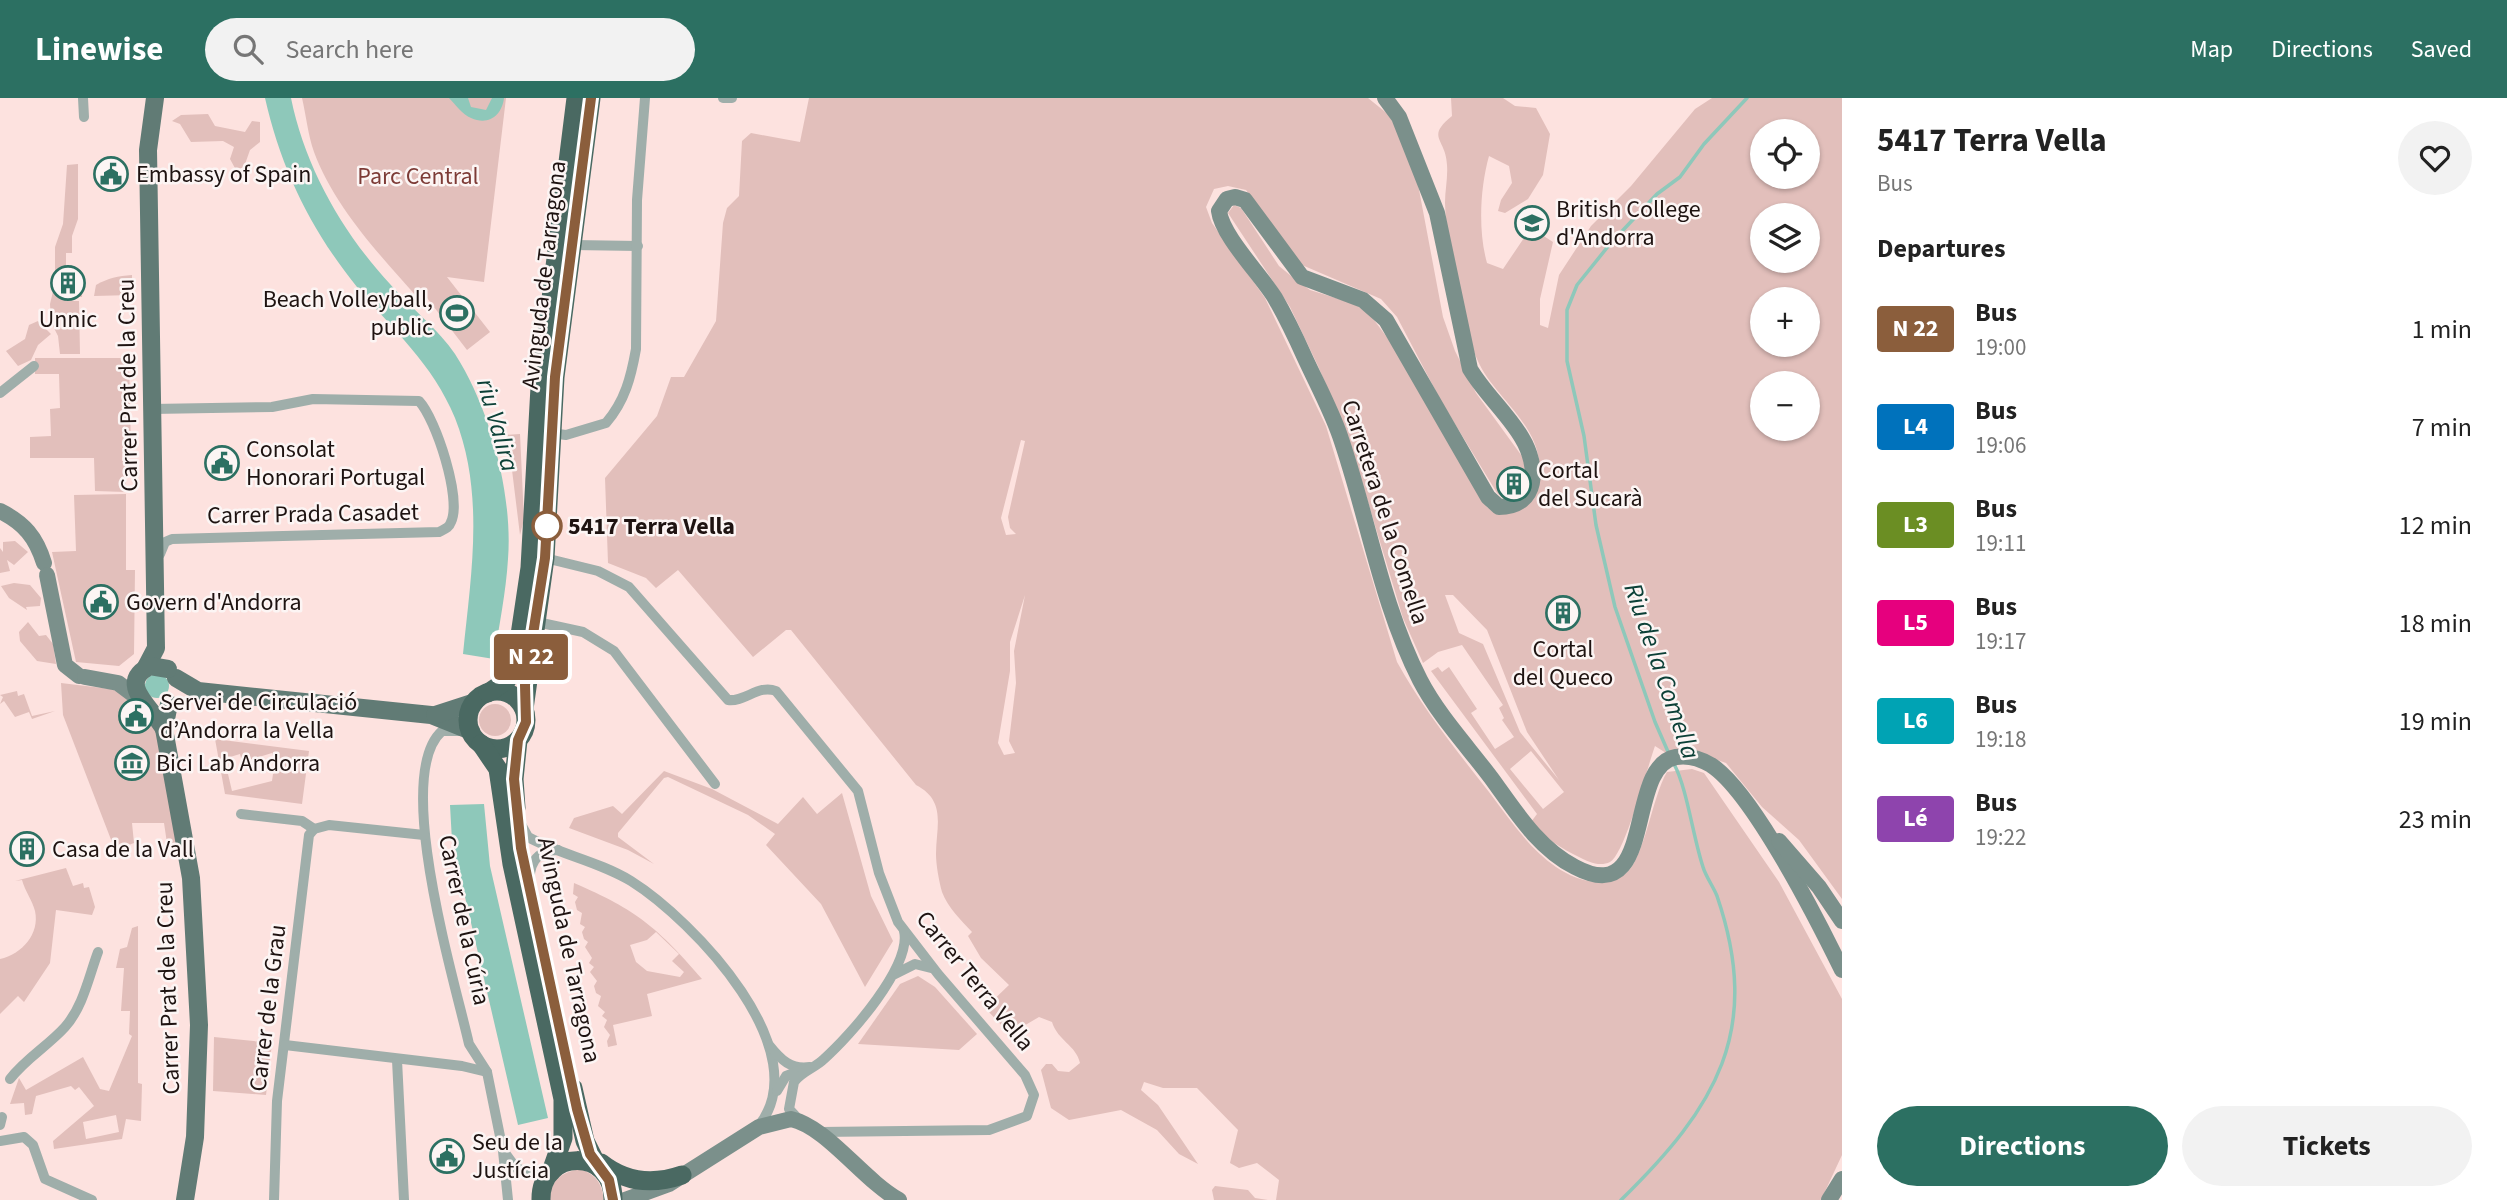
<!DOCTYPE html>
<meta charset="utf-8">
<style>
body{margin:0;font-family:"Source Sans 3",sans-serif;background:#f2f2f2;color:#222;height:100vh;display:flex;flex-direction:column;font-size:26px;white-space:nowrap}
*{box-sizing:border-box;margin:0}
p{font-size:23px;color:#767676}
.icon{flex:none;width:38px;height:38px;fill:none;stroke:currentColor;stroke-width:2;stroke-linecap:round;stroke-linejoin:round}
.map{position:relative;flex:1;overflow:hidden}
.panel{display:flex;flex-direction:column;background:#fff;width:665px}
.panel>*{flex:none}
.badge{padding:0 14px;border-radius:5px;font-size:24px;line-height:46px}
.controls{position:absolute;left:1750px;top:21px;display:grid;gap:14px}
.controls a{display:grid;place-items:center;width:70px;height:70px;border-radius:50%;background:#fff;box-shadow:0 2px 5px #0004;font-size:35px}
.map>.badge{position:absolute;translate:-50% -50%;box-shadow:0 0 0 4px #fff}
h2{padding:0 35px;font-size:26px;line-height:63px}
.round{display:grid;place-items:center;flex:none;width:74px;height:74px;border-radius:37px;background:#f2f2f2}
.headline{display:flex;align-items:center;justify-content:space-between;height:119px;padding:0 35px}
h1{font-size:33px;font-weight:700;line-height:52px}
.action{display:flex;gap:14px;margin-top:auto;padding:14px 35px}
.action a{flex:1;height:80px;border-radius:42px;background:#2c7062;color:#fff;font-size:28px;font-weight:700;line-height:80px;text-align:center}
.action a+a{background:#f2f2f2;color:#222}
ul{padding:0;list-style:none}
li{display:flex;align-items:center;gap:21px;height:98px;padding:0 35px}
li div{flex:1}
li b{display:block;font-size:26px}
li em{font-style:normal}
li .badge{min-width:77px;font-weight:700;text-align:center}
header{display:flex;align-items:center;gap:42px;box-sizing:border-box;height:98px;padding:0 35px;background:#2c7062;color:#fff}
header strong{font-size:33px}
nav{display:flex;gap:38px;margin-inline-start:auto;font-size:24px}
.search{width:490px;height:63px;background:#f2f2f2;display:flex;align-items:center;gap:18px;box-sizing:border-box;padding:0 24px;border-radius:38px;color:#767676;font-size:26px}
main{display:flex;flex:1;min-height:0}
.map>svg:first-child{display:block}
.green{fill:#e2bfbb;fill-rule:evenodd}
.water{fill:#8ec8ba}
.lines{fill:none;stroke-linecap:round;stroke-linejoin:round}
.stream{stroke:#8ec8ba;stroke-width:3.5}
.street{stroke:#9faeaa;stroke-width:10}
.secondary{stroke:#7b908b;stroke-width:16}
.primary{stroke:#617b75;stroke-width:18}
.highway{stroke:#4a6962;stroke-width:19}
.line-casing{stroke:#fff;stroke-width:16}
.line{stroke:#8b5e3c;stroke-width:10}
.stop-dot{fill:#fff;stroke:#8b5e3c;stroke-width:3.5}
.labels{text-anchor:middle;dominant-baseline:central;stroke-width:5;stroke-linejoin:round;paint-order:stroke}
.poi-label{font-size:24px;fill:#1e1311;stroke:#fcf5f4;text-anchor:start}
.park-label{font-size:24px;fill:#7d3b36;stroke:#fcf5f4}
.street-label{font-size:24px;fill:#1e1311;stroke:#fcf5f4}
.stop-label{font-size:24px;font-weight:bold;fill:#1e1311;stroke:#fcf5f4;text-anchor:start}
.water-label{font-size:26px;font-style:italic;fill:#0c4037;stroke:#fcf5f4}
</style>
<header>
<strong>Linewise</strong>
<div class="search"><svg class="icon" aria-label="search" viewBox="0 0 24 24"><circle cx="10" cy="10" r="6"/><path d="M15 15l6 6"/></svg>Search here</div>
<nav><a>Map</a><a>Directions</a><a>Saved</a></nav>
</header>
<main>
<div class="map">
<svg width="1842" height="1102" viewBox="0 0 1842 1102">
<rect width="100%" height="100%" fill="#fde2df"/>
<g class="green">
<path d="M 302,0 L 506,0 L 484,184 L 447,179 L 490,234 L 467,252 L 424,196 L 418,200 C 379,156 335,110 314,54 C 308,37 306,17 302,0 Z"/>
<path d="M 809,0 L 1368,0 L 1389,17 L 1414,65 L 1443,219 L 1455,253 L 1476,295 L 1524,361 L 1527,381 L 1518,399 L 1504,401 L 1497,395 L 1441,303 L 1397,219 L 1381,201 L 1302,167 L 1246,92 L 1228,88 L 1214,91 L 1206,109 L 1212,125 L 1265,200 L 1326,328 L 1397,564 C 1423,611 1456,652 1489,694 C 1509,720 1528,750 1556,769 C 1575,782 1604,792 1625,776 C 1644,763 1652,699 1667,674 L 1692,671 L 1704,675 L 1779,784 L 1842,901 L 1842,1057 L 1821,1102 L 1276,1102 L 1279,1082 L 1257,1065 L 1239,1070 L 1230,1065 L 1238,1032 L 1197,990 L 1163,990 L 1144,984 L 1141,992 L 1158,1007 L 1198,1066 L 1179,1056 L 1157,1032 L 1121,1012 L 1069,1022 L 1051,1010 L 1041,972 L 1046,966 L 1052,966 L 1058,973 L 1069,974 L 1080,965 C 1076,947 1058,943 1052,924 L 1039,919 L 1010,936 L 985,910 L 1009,887 L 981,860 L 968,838 L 972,834 C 961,822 948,810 942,794 C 939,783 936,767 936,756 C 936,729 947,703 916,687 L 791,532 L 786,532 L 753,559 L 678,472 L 656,490 L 646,480 L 608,465 L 605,380 L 657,318 L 671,279 L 684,279 L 716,223 L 723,125 L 727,110 L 739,98 L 742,43 L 751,35 L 800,44 ZM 1021,342 L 1025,343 L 1008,419 L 1010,430 L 1016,436 L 1006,437 L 1001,420 ZM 1025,497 L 1014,553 L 1016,585 L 1009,643 L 1015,655 L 1004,657 L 998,645 L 1010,573 L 1010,544 Z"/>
<path d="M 1451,0 L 1503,0 L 1515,8 L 1536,10 L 1550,36 L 1543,77 L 1528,101 L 1505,115 L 1498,113 L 1501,102 L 1512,85 L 1509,68 L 1489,58 C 1480,90 1478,133 1487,165 L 1503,171 L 1528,134 L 1539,135 L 1553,144 L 1540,201 L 1540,227 L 1548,230 L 1559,177 L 1591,128 L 1631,88 L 1695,11 L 1712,0 L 1842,0 L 1842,801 L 1799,742 L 1762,709 L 1726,665 L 1685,651 L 1666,655 L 1655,648 C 1647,670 1625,756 1610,764 C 1600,769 1588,764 1579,759 C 1562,751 1543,739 1531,724 L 1537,716 L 1431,573 L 1438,569 L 1442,574 L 1449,569 L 1477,611 L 1471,615 L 1495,651 L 1514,639 L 1502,622 L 1504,620 L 1499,610 L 1503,607 L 1462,547 L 1438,554 L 1423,565 L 1403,520 L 1348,338 L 1318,268 L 1290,209 L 1228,115 L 1234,107 L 1241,110 L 1279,168 L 1296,182 L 1310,192 L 1355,206 L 1371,218 L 1395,250 L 1487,409 L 1497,416 C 1532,414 1541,399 1539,364 C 1536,323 1492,297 1477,261 C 1471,248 1469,233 1466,220 C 1457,182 1446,144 1445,105 C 1445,92 1448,80 1447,67 C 1446,40 1425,40 1452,18 ZM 1762,33 L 1808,33 L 1808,79 L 1762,79 ZM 1762,117 L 1808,117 L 1808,163 L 1762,163 ZM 1762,201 L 1808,201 L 1808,247 L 1762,247 ZM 1762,285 L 1808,285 L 1808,331 L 1762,331 ZM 1445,497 L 1453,497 L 1487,532 L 1527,634 L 1559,682 L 1520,634 L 1483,546 L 1459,535 ZM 1531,653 L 1564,694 L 1543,711 L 1510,671 Z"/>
<polygon points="208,16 215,28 245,34 252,23 260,24 260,44 250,52 244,69 236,72 230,61 234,49 223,43 191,44 180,26 172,23 181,17"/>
<polygon points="78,66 78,121 72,138 72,155 66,155 66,203 79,203 80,256 60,256 58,238 51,224 50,206 55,185 55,149 63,126 67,67"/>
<polygon points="70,167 79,171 83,178 82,199 70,199"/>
<path d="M 132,177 L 132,197 L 94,198 L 96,187 C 108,180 118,178 132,177 Z"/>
<polygon points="38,223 51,236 38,247 31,262 18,268 6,253 25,241 29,227"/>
<polygon points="35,260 129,260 131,350 123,350 122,363 125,363 126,394 95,393 94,360 30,360 30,339 51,338 50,311 60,310 59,276 35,276"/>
<polygon points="520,336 524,421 520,437 512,372 503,337"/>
<polygon points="126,396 126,472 135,472 134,556 119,568 76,564 52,454 76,453 74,397"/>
<polygon points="15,443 28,454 14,467 7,462 10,473 0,475 0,450 3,454 3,444"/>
<polygon points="14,485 30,487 41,500 40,508 26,509 27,512 9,500 1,488"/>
<polygon points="28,524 39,538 46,537 53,546 56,566 37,563 20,543 19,534"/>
<polygon points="61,585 119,592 155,627 177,748 168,752 164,725 132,725 134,745 115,752 63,617"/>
<polygon points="17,593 18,598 24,596 32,618 55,613 32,621 29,614 15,619 4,603 0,606 3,599 0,597"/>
<circle cx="495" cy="622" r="16"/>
<path d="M 215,641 L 309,653 L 302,706 L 225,696 ZM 240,656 L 242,664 L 272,655 L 278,674 L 273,676 L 272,683 L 232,693 L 228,676 L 224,676 L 220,662 Z"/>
<polygon points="664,673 712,691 778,726 803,699 817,716 842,695 871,798 893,843 865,889 821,806 766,747 775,736 748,717 668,679 664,680 618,735 618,739 654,766 628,752 569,730 574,720 613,708 622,716"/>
<path d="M 66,770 L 73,788 L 83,785 L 84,790 L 89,789 L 95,809 L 92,817 L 56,812 L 50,865 L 24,904 L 18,898 L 0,916 L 0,861 C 22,856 40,836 35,813 C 32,802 25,793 22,782 L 15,783 Z"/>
<path d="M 574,785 C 637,812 658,830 702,881 L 647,896 L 652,918 L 613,927 L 617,947 L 608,949 L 607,943 L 610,937 L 604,929 L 607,922 L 602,918 L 605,914 L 598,908 L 601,898 L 596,895 L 594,888 L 597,883 L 590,874 L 594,869 L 589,865 L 592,860 L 585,849 L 588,844 L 584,841 L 582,834 L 585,829 L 580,826 L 582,815 L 577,812 L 575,804 L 578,799 L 573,796 ZM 656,834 L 679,856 L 672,863 L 684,874 L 680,879 L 647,873 L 636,864 L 630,847 L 647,842 Z"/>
<path d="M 138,828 L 138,985 L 142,986 L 141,1023 L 126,1021 L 122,1041 L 54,1051 L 53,1043 L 94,1008 L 79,989 L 75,992 L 71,988 L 36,998 L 32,1016 L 25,1017 L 24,1005 L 10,1006 L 19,980 L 26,992 L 83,959 L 100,991 L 109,993 L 132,938 L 129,936 L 130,913 L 121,913 L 124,870 L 116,870 L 120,851 L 127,849 L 132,830 ZM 116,1017 L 119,1034 L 86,1041 L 83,1024 Z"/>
<polygon points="918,878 935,889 977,936 959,952 858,946 900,886"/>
<polygon points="214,939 272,945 266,997 213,993"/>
<path d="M 580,1071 C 597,1077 601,1085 604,1102 L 549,1102 C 551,1081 561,1075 580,1071 Z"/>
<polygon points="1215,1088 1248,1092 1255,1100 1268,1102 1214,1102 1212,1092"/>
</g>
<g class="water">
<path d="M 265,0 L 291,0 C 305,69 342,134 390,186 C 409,208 440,233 455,256 C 490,310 513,397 508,461 C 506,494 499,528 494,561 L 463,556 C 471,477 485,396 455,320 C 433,266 393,232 357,189 C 311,132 281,71 265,0 Z"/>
<path d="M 449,0 L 468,0 L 471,9 L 486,12 L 492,0 L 504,0 C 502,17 489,28 471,20 C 463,17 455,6 449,0 Z"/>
<circle cx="157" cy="588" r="12"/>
<polygon points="484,706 490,768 548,1020 518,1027 452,743 450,707"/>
</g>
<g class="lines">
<g class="stream">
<polyline points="1669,656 1655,624 1615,509 1596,427 1584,338 1567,263 1567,212 1577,187 1610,146 1657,96 1680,79 1704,46 1747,0"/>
<path d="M 1621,1102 C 1716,1009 1763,933 1717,798 C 1713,788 1706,779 1703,769 C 1693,739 1687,690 1674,666"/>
</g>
<g class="street">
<polyline points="83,0 84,19"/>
<polyline points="723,0 732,0"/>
<polyline points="573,147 638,148"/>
<polyline points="0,295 34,268"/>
<path d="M 152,311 L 272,309 L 313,301 L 419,303 C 436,321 462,401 451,424 C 449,430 445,431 439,434 L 172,441 L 165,444 L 160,456"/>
<path d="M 550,335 L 566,337 L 606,325 C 625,303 631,279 636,251 L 637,102 L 645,0"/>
<path d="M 545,460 L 598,473 L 629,489 L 728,602 C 745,604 759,586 776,593 L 858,693 L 879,775 L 898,824 L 938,876 L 1025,977 L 1034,997 L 1027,1018 L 989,1032 L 820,1034"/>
<polyline points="537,524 583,534 614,553 715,686"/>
<path d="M 459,633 L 442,633 C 392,677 455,884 469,946 L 487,974 L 503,1053 L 508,1102"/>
<polyline points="241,716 302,723 314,731 309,737 277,1003 274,1102"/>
<path d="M 517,719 L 528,739 C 561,757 598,763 631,783 C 693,822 821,955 757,1030"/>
<polyline points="314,731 329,727 424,737"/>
<path d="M 530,788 C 528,768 535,752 558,752"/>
<polyline points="895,876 915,866 931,870"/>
<polyline points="285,947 462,968 487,974"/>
<path d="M 769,947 C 781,962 791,972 810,969"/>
<polyline points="397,962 404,1102"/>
<path d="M 10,981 C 26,960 48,948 65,929 C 83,909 89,878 98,854"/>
<polyline points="777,993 786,978 804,971"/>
<path d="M 800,1023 L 789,1011 L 794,984 C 802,973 815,970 824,961 C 850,938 912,868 904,833"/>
<polyline points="0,1027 2,1019"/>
<polyline points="0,1043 24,1039 33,1047 45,1081 92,1102"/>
<polyline points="505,1055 516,1070 546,1080"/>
</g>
<g class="secondary">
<path d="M 1385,0 L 1399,19 L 1437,115 L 1470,271 C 1485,296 1508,316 1522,340 C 1539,368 1539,409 1499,409 L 1488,399 L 1386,222 L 1363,202 L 1302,179 L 1245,102 L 1235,99 L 1227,101 L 1219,113 C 1222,138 1261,177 1275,200 C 1286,219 1296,240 1305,260 C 1317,286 1331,312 1340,338 C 1368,419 1381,506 1420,582 C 1438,617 1469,650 1492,681 C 1516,714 1538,750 1575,769 C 1658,813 1624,668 1676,659 C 1688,657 1701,661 1711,667 C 1753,694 1819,825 1842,872"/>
<path d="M 0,413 C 24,425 36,439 44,465"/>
<polyline points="47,477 65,567 79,578"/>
<polyline points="85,579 118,585 138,600"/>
<polyline points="1779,743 1819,789 1842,823"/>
<path d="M 625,1102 L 669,1086 L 759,1029 L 791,1021 C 827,1029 862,1081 899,1102"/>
<polyline points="1829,1102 1842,1081"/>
</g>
<g class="primary">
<polyline points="145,571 156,550 148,52 155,0"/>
<polyline points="176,580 198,593 431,617 471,633"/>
<polyline points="169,606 164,631 191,780 199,927 195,1039 185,1102"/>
<polyline points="435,617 475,604"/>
<path d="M 164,631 C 154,611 115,586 150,568 L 168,571"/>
</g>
<g class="highway">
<circle cx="497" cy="622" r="29"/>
<polyline points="488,595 507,582 511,574 520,537 530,470 540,289 576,0"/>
<polyline points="524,611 545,460 555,279 591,0"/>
<polyline points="481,646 498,671 512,766 563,1001 563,1040 551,1074"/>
<polyline points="516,710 514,681 518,642"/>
<polyline points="573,990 585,1043 598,1069"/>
<path d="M 601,1065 C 626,1085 653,1087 682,1077"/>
<path d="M 541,1102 C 540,1050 614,1049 613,1102"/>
</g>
</g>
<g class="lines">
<g class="line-casing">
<polyline id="line" points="591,0 555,279 545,460 525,587 526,624 518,642 514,681 521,750 577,1011 590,1056 609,1082 613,1102"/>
</g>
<use href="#line" class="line"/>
</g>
<defs>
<g id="civic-ring" transform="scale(1.75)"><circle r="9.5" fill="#fcf5f4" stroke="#2c7062" stroke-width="1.5"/><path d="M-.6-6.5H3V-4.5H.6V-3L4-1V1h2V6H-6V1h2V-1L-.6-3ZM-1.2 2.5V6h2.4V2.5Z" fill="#2c7062"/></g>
<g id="school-ring" transform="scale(1.75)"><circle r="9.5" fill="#fcf5f4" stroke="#2c7062" stroke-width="1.5"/><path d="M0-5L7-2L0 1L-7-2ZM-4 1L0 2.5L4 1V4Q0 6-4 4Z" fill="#2c7062"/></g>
<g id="building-ring" transform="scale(1.75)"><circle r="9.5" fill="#fcf5f4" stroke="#2c7062" stroke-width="1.5"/><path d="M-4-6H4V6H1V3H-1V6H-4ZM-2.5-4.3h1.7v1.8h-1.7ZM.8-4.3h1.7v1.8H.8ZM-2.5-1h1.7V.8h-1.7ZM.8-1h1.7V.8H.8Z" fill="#2c7062"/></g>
<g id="stadium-ring" transform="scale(1.75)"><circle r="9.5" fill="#fcf5f4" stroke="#2c7062" stroke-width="1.5"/><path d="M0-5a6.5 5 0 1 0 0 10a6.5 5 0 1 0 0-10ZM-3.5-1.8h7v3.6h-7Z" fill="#2c7062"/></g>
<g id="museum-ring" transform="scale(1.75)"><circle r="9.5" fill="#fcf5f4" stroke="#2c7062" stroke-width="1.5"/><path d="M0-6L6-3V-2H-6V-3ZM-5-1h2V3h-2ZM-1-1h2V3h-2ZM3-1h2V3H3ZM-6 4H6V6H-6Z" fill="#2c7062"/></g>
</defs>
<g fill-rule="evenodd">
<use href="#civic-ring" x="111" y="76"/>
<use href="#school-ring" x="1532" y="125"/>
<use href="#building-ring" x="68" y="185"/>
<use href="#stadium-ring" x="457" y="215"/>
<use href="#civic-ring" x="222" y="365"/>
<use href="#building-ring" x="1514" y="386"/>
<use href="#civic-ring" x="101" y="504"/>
<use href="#building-ring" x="1563" y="515"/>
<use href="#civic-ring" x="136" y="618"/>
<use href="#museum-ring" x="132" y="665"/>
<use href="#building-ring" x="27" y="751"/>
<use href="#civic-ring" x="447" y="1058"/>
</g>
<circle class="stop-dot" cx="547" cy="428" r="14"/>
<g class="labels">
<g class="poi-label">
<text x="136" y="76">Embassy of Spain</text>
<text x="1556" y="111">British College<tspan x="1556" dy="28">d'Andorra</tspan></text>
<text x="433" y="201" text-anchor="end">Beach Volleyball,<tspan x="433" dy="28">public</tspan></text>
<text x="68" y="221" text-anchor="middle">Unnic</text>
<text x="246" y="351">Consolat<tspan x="246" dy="28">Honorari Portugal</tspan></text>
<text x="1538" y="372">Cortal<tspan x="1538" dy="28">del Sucarà</tspan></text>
<text x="126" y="504">Govern d'Andorra</text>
<text x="1563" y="551" text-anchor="middle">Cortal<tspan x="1563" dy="28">del Queco</tspan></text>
<text x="160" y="604">Servei de Circulació<tspan x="160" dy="28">d’Andorra la Vella</tspan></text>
<text x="156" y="665">Bici Lab Andorra</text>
<text x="52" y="751">Casa de la Vall</text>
<text x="472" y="1044">Seu de la<tspan x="472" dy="28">Justícia</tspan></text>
</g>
<g class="park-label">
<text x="418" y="78">Parc Central</text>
</g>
<g class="street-label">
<text transform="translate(544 177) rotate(-83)">Avinguda de Tarragona</text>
<text transform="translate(128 287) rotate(-91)">Carrer Prat de la Creu</text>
<text transform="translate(1385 414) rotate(72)">Carretera de la Comella</text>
<text transform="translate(313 416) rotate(-1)">Carrer Prada Casadet</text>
<text transform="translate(464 822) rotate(78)">Carrer de la Cúria</text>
<text transform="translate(569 852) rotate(78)">Avinguda de Tarragona</text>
<text transform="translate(975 883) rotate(51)">Carrer Terra Vella</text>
<text transform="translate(168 890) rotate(-92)">Carrer Prat de la Creu</text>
<text transform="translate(268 910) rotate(-83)">Carrer de la Grau</text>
</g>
<g class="stop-label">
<text x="568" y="428">5417 Terra Vella</text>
</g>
<g class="water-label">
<text transform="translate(498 327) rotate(74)">riu Valira</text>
<text transform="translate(1662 573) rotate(71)">Riu de la Comella</text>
</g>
</g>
</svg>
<div class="controls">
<a><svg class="icon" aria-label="locate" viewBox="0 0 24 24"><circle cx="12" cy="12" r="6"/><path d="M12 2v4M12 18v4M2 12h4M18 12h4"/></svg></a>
<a><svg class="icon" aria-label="layers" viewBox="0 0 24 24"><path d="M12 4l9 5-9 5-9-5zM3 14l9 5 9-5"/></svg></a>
<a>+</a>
<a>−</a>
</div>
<b class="badge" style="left:531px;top:559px;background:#8b5e3c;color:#fff">N 22</b>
</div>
<section class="panel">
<div class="headline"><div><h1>5417 Terra Vella</h1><p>Bus</p></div><a class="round"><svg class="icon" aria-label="heart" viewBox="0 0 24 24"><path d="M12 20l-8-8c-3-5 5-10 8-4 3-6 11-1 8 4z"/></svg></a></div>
<h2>Departures</h2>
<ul>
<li><span class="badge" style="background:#8b5e3c;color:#fff">N 22</span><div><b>Bus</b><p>19:00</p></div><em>1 min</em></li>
<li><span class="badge" style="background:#0072bc;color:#fff">L4</span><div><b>Bus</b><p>19:06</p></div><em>7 min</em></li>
<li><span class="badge" style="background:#6b8e23;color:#fff">L3</span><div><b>Bus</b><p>19:11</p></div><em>12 min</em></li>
<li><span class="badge" style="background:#e6007e;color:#fff">L5</span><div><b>Bus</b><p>19:17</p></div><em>18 min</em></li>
<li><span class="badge" style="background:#00a3b4;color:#fff">L6</span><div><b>Bus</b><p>19:18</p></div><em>19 min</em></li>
<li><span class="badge" style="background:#8e44ad;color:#fff">Lé</span><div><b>Bus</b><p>19:22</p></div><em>23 min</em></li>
</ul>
<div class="action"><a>Directions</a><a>Tickets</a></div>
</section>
</main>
